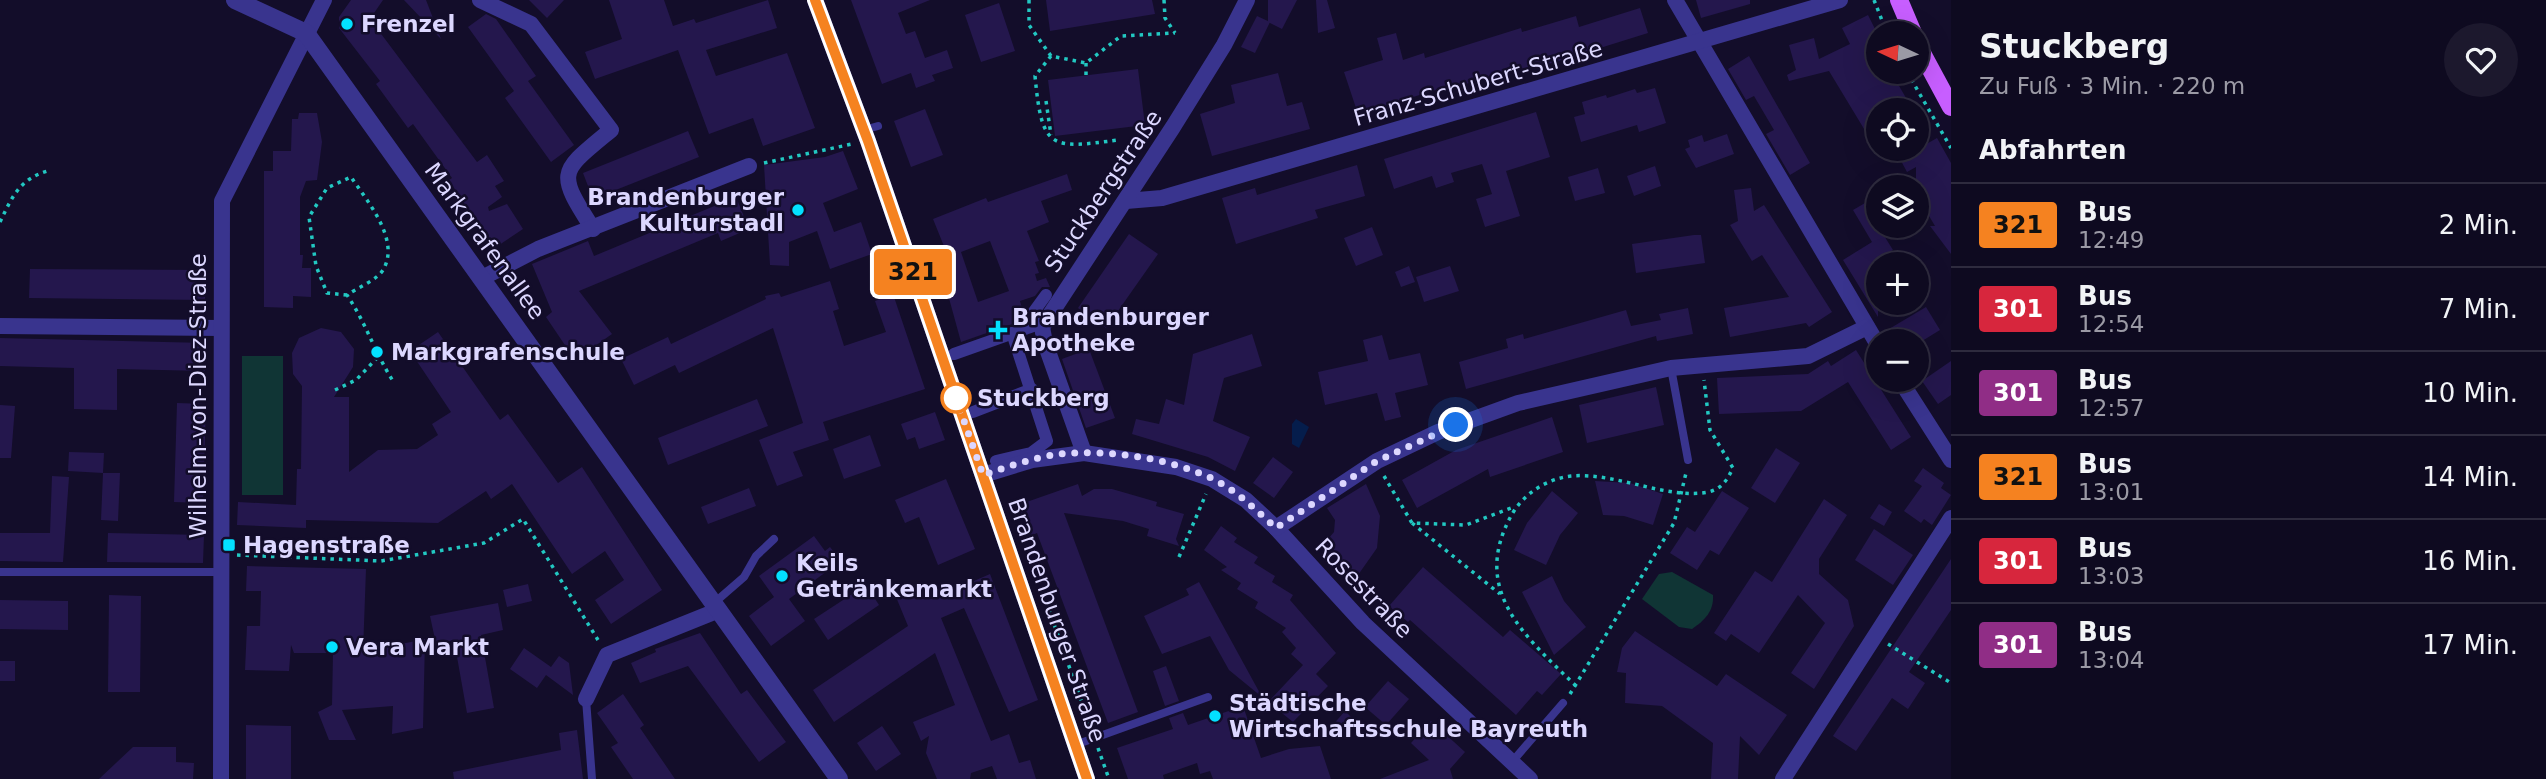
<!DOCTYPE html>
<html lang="de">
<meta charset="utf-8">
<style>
body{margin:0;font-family:"DejaVu Sans",sans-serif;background:#1c182d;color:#f1f3f6;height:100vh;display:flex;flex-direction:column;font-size:26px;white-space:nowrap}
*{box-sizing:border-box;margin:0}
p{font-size:23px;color:#9b9aa5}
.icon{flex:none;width:38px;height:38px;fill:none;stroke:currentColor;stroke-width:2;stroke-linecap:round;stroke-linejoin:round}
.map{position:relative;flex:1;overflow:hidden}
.panel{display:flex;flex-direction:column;background:#0e0a20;width:595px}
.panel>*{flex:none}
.badge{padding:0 14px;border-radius:5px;font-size:24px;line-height:46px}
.needle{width:46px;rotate:274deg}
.tools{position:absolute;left:1866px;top:21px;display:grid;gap:14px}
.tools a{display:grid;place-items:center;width:63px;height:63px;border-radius:50%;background:#0e0a20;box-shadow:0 7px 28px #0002,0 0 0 2px #2e2b3e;font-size:35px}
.you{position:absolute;width:35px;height:35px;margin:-18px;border:5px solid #fff;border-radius:50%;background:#1a73e8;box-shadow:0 0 0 10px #1a73e833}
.map>.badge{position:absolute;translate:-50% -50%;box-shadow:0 0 0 4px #fff}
h2{padding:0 28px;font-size:26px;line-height:63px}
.round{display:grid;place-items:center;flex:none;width:74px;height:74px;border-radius:37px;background:#1c182d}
.head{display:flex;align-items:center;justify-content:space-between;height:119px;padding:0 28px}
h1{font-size:33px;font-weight:700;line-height:52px}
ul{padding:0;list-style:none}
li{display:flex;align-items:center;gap:21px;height:84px;padding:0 28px;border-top:2px solid #2e2b3e}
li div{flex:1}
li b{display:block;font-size:26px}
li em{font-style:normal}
li .badge{min-width:77px;font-weight:700;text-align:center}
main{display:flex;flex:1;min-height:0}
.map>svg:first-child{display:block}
.green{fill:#103535}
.water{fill:#051d4c}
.building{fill:#24174d;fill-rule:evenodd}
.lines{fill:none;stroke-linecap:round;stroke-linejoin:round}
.path{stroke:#22c8c2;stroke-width:3.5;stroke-dasharray:3.5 5;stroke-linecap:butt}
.service{stroke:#39348e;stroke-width:8}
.pedestrian{stroke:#39348e;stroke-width:12}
.minor{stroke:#39348e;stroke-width:16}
.tertiary{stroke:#39348e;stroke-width:18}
.primary{stroke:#c75eff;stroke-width:18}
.line-casing{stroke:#fff;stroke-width:16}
.line{stroke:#f58220;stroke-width:10}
.walk{stroke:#dcd7ff;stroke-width:7;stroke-dasharray:0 12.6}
.poi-dot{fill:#03e0ff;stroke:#130d2a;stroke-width:2.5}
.stop-dot{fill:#fff;stroke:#f58220;stroke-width:3.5}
.labels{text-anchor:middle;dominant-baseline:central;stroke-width:5;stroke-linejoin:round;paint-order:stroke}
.poi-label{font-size:23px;font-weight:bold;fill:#dcd7ff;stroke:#130d2a;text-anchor:start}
.street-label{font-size:23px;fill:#dcd7ff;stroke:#130d2a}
.stop-label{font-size:23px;font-weight:bold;fill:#dcd7ff;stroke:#130d2a;text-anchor:start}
</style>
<main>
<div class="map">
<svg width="1951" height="779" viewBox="0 0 1951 779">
<rect width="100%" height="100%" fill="#130d2a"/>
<g class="green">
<rect x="242" y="356" width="41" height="139"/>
<path d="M 1672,572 L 1713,595 C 1714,611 1705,620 1692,629 L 1679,627 L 1642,599 L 1659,574 Z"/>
</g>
<polygon class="water" points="1296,419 1309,427 1299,448 1292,444 1292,424"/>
<g class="building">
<polygon points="351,0 383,0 370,19 477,162 487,155 504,181 495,186 502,197 488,207 489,211 507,204 523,229 493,249 449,180 452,178 413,124 408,128 376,84 380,81 339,28 339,17"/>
<polygon points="404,0 426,0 441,39"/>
<polygon points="529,0 564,0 547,18"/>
<polygon points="609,0 664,0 673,26 694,19 696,23 768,0 777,28 706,50 716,76 787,53 815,128 763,146 753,118 709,134 678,50 595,79 585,52 622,39"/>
<polygon points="851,0 930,0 898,13 906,34 915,31 925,58 947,50 953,68 932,75 935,81 916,88 911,73 882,84"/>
<polygon points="1046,0 1152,0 1155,14 1050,31"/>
<polygon points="1268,0 1297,0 1282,29 1268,22"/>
<polygon points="1316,0 1327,0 1335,28 1318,33"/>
<polygon points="1696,0 1750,0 1750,4 1701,18"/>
<polygon points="999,3 1015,51 981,62 965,15"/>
<polygon points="1640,8 1648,33 1552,63 1502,73 1453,88 1452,85 1358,114 1344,72 1383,60 1377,38 1396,33 1403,60 1424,53 1425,58 1521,28 1522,32 1576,16 1579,27"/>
<polygon points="486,14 496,19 536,76 528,81 574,145 551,162 505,98 514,91 468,27"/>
<polygon points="1868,15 1878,35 1878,72 1891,72 1913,110 1878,110 1878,152 1829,71 1789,81 1787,75 1796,70 1789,45 1814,38 1819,59 1850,44 1842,28"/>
<polygon points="1257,16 1270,22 1255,53 1241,47"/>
<polygon points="1749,56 1810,163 1790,175 1766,134 1774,130 1754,96 1746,100 1728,69"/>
<polygon points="1138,69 1145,125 1055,136 1048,80"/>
<polygon points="1278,73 1287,106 1302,102 1310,129 1212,156 1200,114 1235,103 1231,85"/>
<polygon points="1655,88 1666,123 1639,132 1637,125 1581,142 1574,117 1585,114 1582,102 1606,95 1607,98 1635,89 1637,93"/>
<polygon points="925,109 943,155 911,167 894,121"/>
<polygon points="1536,112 1550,157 1506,171 1520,216 1485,227 1476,199 1492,194 1482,164 1451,173 1454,182 1436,188 1432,176 1394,189 1384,159"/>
<polygon points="299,113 317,113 322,142 317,180 306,181 300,197 300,255 303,255 302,268 311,268 311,297 293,296 293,308 264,307 264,171 273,171 273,151 291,151 292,119 298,119"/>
<polygon points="688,131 699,157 593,199 583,173"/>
<polygon points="1727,134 1734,154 1696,168 1685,149 1690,147 1688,140 1702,135 1704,142"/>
<polygon points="1937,138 1951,163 1951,254 1930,226 1935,226 1916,194 1916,167 1907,172 1900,159"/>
<polygon points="843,151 858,189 823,203 834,232 861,222 872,254 830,269 817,231 789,242 789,266 770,265 764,165 825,157"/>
<polygon points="1357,165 1365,196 1315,210 1318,218 1236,244 1222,198 1255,188 1257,195"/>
<polygon points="1655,166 1661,186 1634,196 1627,176"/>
<polygon points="1598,168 1605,193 1575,201 1568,177"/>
<path d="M 1067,174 L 1072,190 L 1041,201 L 1049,222 L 1027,231 L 1039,261 L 1035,262 L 1039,273 L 1035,274 L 1037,281 L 1046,278 L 1050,287 L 1042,287 L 1035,296 L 1020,301 L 1023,312 L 1021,321 L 961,342 L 944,280 L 956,276 L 933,219 L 986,198 L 988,202 ZM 990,241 L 1009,291 L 978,302 L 961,252 Z"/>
<polygon points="1751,188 1754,211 1764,205 1832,312 1809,327 1806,323 1730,337 1724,308 1789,297 1762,255 1752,261 1730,225 1738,221 1734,190"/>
<polygon points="736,197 749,229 721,241 718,233 579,291 612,334 575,360 546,317 552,312 532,264 588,241 594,256"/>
<polygon points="1872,199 1878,208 1878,226 1893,250 1886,254 1893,264 1878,264 1878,317 1843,260 1872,242 1853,210"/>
<polygon points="1372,227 1383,255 1356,266 1344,238"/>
<polygon points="1129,234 1158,254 1106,328 1078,308"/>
<polygon points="1694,235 1701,235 1705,263 1636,273 1632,244"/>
<polygon points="1409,266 1415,282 1401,287 1395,272"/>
<polygon points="1450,266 1459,291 1424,302 1416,277"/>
<polygon points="30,269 205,270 205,300 29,298"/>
<polygon points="830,281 839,309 833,311 844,346 886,332 875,301 893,294 925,389 823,422 829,440 793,452 803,476 777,486 759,440 803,423 773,328 679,373 675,365 634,385 621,359 668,337 671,344 766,299 765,296 779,293 781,297"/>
<polygon points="1926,307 1940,330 1922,341 1897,341 1889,329"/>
<polygon points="1688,308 1693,334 1657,341 1656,336 1466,389 1459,362 1508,348 1506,339 1523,334 1524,339 1626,310 1631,326 1661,320 1659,314"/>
<polygon points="321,328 341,332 354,349 353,367 334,397 349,397 349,472 378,450 417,449 438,435 432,424 451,412 410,351 438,332 500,420 508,414 558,483 582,467 662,590 611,624 595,600 624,580 605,551 572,574 512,484 491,499 486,491 438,523 306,520 306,528 237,525 238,502 296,505 297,469 301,469 302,386 293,374 292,353 299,338"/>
<polygon points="1252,334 1262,366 1224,378 1213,421 1250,437 1235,471 1208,457 1132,434 1136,419 1159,424 1166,399 1184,405 1193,354"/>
<polygon points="1382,335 1389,360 1420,353 1428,385 1395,393 1401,417 1385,421 1377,393 1325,405 1318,372 1368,361 1363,340"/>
<polygon points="0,338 206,343 205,371 117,369 117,410 74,409 74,368 0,366"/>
<polygon points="1089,349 1115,418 1086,428 1062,359"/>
<polygon points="1856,350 1911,437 1891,450 1848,382 1801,411 1719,414 1717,378 1808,374 1828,361 1831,366"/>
<polygon points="1951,361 1951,395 1938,404 1922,381"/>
<polygon points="1656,387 1664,425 1587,443 1579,405"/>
<polygon points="757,399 768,426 668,465 658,438"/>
<polygon points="177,403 206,404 203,503 174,502"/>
<polygon points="0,405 15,406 11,458 0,458"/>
<polygon points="935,412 945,440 919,449 915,437 907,440 901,424"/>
<polygon points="1552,417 1563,452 1490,477 1488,469 1417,508 1402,480 1456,450"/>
<polygon points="870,435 881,466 844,479 833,449"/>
<polygon points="1776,448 1800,463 1775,503 1751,488"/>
<polygon points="69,452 104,453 103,473 68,471"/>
<polygon points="1273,457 1293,472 1274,498 1253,483"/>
<polygon points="1923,468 1944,483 1941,488 1951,495 1932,525 1924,519 1921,523 1904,511 1922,486 1914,481"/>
<polygon points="103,473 120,473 118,521 101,520"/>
<polygon points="52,476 69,477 63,562 0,561 0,533 50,533"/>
<polygon points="946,479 975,549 938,565 919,517 905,523 895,500"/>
<polygon points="1595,481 1630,483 1663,494 1653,525 1624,516 1603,515"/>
<polygon points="1078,484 1082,496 1094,489 1112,489 1157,502 1156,506 1184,514 1176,539 1179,546 1147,536 1149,529 1123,521 1064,513 1138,712 1108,723 1037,533 1030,536 1018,505"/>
<polygon points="1366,484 1380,516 1377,548 1358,575 1323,545 1334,532 1335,520 1327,508"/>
<polygon points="749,488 756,506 708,524 701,507"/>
<polygon points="1552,491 1578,513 1560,535 1546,565 1514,550 1527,523"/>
<polygon points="1722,491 1749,508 1719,555 1710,550 1697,570 1670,553 1687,527 1695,532"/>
<polygon points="1824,499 1847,515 1819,559 1819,574 1848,600 1854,626 1814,689 1791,673 1825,623 1798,595 1759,653 1731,634 1726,641 1714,633 1755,571 1772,582"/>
<polygon points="1879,504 1892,512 1884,526 1870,518"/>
<polygon points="1221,526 1237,538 1234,542 1258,557 1254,563 1275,576 1272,582 1293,595 1290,600 1336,653 1316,674 1328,686 1293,722 1268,702 1303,665 1291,654 1296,648 1282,632 1286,628 1255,608 1258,602 1237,589 1241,583 1221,570 1227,567 1204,550"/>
<polygon points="1874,529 1913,555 1893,585 1855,560"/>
<polygon points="108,533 204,535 203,563 107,562"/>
<polygon points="814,536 825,551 830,547 841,561 789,599 805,621 771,646 749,616 774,597 759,576"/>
<polygon points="1951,559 1951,610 1909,672 1925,683 1908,709 1892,698 1856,751 1833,736"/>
<polygon points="247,566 366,569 363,652 425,639 423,728 392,734 393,706 342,710 356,740 329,740 318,712 332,705 333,653 294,653 291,645 289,671 245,670 247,626 260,626 261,591 246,591"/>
<polygon points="1423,567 1503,637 1510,630 1561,674 1542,695 1537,691 1516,715 1410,620 1408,622 1389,606"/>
<polygon points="990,574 1038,700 1009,712 964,608 941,618 991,741 1009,734 1019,763 1030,760 1036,779 997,779 992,766 971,773 970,779 937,779 926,753 929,736 921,741 913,722 955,705 935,653 834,722 813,690 908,626 896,597 929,583 935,598"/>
<polygon points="1552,576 1564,601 1586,627 1554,655 1522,592"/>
<polygon points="1199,582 1262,697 1229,670 1210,636 1162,654 1144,616 1189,595 1186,589"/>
<polygon points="528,584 532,601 507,607 503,590"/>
<polygon points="866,585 879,605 828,640 814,619"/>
<polygon points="109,595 141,596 140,692 108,692"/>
<polygon points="0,600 68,601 68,630 0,629"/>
<polygon points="498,603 503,630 481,635 494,708 467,713 454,640 436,644 430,616"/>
<polygon points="1635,631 1717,686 1726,674 1787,715 1759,755 1740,736 1738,779 1711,779 1713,743 1662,706 1625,703 1626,673 1617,672 1622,648"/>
<polygon points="700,633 741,694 747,690 786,742 759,762 688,666 640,683 631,663 656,652 655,649"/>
<polygon points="524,648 551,667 559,656 569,663 573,695 546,675 537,688 510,669"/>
<rect x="0" y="661" width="15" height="20"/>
<polygon points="1166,666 1179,701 1165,706 1153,671"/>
<polygon points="1388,681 1409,699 1386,725 1365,707"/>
<polygon points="623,694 644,725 640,728 675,779 633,779 611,747 618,743 597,713"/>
<polygon points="1243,706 1261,758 1289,749 1320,746 1331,779 1213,779 1210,771 1200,774 1197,763 1163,775 1164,779 1128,779 1117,748 1173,729 1169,718 1183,713 1188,725"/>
<polygon points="1345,711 1355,721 1342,737 1331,727"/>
<polygon points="1431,721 1465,752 1450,769 1453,779 1380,779 1429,760 1411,743"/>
<polygon points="246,725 291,726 291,779 246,779"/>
<polygon points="882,726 901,754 876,771 857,743"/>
<polygon points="577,730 583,779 454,779 453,772 561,750 559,733"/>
<polygon points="133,747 176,747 176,762 194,763 193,779 99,779"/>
</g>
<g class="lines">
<g class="path">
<polyline points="1029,0 1029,25 1051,56 1086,63 1121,36 1175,33"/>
<polyline points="1164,0 1165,18 1175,33"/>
<polyline points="1874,0 1887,33"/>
<path d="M 1051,56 L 1035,76 C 1042,150 1050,149 1118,140"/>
<polyline points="1086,63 1086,76"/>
<polyline points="1907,72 1951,148"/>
<polyline points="1046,101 1051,135"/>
<polyline points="764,163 852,144"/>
<path d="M 0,222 C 13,195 20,178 51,170"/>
<path d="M 347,295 L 327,293 L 316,266 L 309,217 L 327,188 L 351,177 C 367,201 401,240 383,270 C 377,280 357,288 347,295 C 366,323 375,353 393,381"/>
<polyline points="335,390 356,380 378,357"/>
<polyline points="1384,476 1412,523 1466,525 1514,507"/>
<polyline points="1412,523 1500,594"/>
<polyline points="237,555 381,561 484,543 523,519 598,640"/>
<polyline points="1179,557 1206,494"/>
<polyline points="1043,593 1091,728"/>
<polyline points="1888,644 1951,683"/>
<path d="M 1576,686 C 1526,637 1470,591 1511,516 C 1523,494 1546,479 1571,476 C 1616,472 1667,500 1708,492 C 1722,489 1727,480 1733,468 L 1710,430 L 1704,380"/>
<polyline points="1570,694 1674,523 1686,473"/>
<polyline points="1098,748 1109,779"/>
</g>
<g class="service">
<polyline points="864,130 878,126"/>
<polyline points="1671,368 1688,460"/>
<polyline points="0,572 221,572"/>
<polyline points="714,603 744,577 756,556 774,539"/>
<polyline points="586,699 592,779"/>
<polyline points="1075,745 1208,697"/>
<polyline points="1511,763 1563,703"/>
</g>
<g class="pedestrian">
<polyline points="1029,327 1030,317 1046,295"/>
<polyline points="954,354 1033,326"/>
<polyline points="973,412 1032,389"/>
<polyline points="996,461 1031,453 1047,441 1012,333"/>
</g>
<g class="minor">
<path d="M 480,0 L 531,24 L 611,130 C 559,173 556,171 593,229"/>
<polyline points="815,0 868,141 1087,779"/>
<polyline points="1675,0 1878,345"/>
<polyline points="1126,201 1162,198 1840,0"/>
<polyline points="482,278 538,249 749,166"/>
<polyline points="0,326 221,328"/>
<polyline points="1900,380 1951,460"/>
<polyline points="1084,453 1045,343 1042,327 1173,127 1224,45 1247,0"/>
<polyline points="983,475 1032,460 1084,453 1176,467 1212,479 1246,500 1276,528 1363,623 1530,779"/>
<polyline points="1276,528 1377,461 1438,432 1518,403 1671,368 1808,356 1867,327"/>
<polyline points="586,699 607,655 719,610"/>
<polyline points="221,779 222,201 324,0"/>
<polyline points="1783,779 1951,518"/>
</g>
<polyline class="tertiary" points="235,0 306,33 839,779"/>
<g class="primary">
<polyline points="1899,0 1913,33"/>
<polyline points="1916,42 1951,107"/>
</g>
</g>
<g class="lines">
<g class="line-casing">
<polyline id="line" points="815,0 868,141 1087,779"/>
</g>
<use href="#line" class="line"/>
<path class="walk" d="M 956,398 L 983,475 C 1008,467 1034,457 1060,454 C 1107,449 1170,458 1213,479 C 1237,491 1256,510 1276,528 L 1377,461 L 1456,425"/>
</g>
<g class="poi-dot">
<circle cx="347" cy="24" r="7"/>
<circle cx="798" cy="210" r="7"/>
<path d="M994.5 319.5h7v7h7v7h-7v7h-7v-7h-7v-7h7z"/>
<circle cx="377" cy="352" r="7"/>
<rect x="222" y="538" width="14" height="14" rx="3.5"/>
<circle cx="782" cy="576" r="7"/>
<circle cx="332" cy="647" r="7"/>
<circle cx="1215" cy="716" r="7"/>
</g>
<circle class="stop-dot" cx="956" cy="398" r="14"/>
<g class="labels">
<g class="poi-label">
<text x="361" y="24">Frenzel</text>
<text x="784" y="197" text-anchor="end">Brandenburger<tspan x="784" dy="26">Kulturstadl</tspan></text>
<text x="1012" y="317">Brandenburger<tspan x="1012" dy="26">Apotheke</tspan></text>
<text x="391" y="352">Markgrafenschule</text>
<text x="243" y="545">Hagenstraße</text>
<text x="796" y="563">Keils<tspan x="796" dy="26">Getränkemarkt</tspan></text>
<text x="346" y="647">Vera Markt</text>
<text x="1229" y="703">Städtische<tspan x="1229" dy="26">Wirtschaftsschule Bayreuth</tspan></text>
</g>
<g class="street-label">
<text transform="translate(1478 83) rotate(-16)">Franz-Schubert-Straße</text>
<text transform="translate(1103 191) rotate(-56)">Stuckbergstraße</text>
<text transform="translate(485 241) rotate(54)">Markgrafenallee</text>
<text transform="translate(198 396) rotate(-90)">Wilhelm-von-Diez-Straße</text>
<text transform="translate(1364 588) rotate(46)">Rosestraße</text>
<text transform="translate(1057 620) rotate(71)">Brandenburger Straße</text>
</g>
<g class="stop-label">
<text x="977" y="398">Stuckberg</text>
</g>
</g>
</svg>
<div class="tools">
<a><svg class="needle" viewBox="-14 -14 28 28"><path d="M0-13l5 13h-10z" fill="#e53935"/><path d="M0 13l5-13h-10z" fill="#9b9aa5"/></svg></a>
<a><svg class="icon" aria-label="locate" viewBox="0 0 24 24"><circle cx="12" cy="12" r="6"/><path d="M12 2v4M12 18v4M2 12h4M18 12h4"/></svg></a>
<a><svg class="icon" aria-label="layers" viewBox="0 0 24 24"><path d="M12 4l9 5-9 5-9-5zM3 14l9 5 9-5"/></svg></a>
<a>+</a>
<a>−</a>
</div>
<div class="you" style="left:1456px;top:425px"></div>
<b class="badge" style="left:913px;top:272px;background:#f58220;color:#111">321</b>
</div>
<section class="panel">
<div class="head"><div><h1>Stuckberg</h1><p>Zu Fuß · 3 Min. · 220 m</p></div><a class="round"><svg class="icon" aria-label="heart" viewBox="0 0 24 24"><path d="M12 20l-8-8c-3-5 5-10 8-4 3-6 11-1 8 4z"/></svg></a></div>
<h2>Abfahrten</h2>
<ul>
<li><span class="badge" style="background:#f58220;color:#111">321</span><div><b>Bus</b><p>12:49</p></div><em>2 Min.</em></li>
<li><span class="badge" style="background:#d7263d;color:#fff">301</span><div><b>Bus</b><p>12:54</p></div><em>7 Min.</em></li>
<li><span class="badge" style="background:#902d86;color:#fff">301</span><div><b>Bus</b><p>12:57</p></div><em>10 Min.</em></li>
<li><span class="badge" style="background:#f58220;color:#111">321</span><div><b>Bus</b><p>13:01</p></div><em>14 Min.</em></li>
<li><span class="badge" style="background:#d7263d;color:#fff">301</span><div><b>Bus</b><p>13:03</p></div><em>16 Min.</em></li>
<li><span class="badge" style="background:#902d86;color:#fff">301</span><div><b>Bus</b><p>13:04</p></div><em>17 Min.</em></li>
</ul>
</section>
</main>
